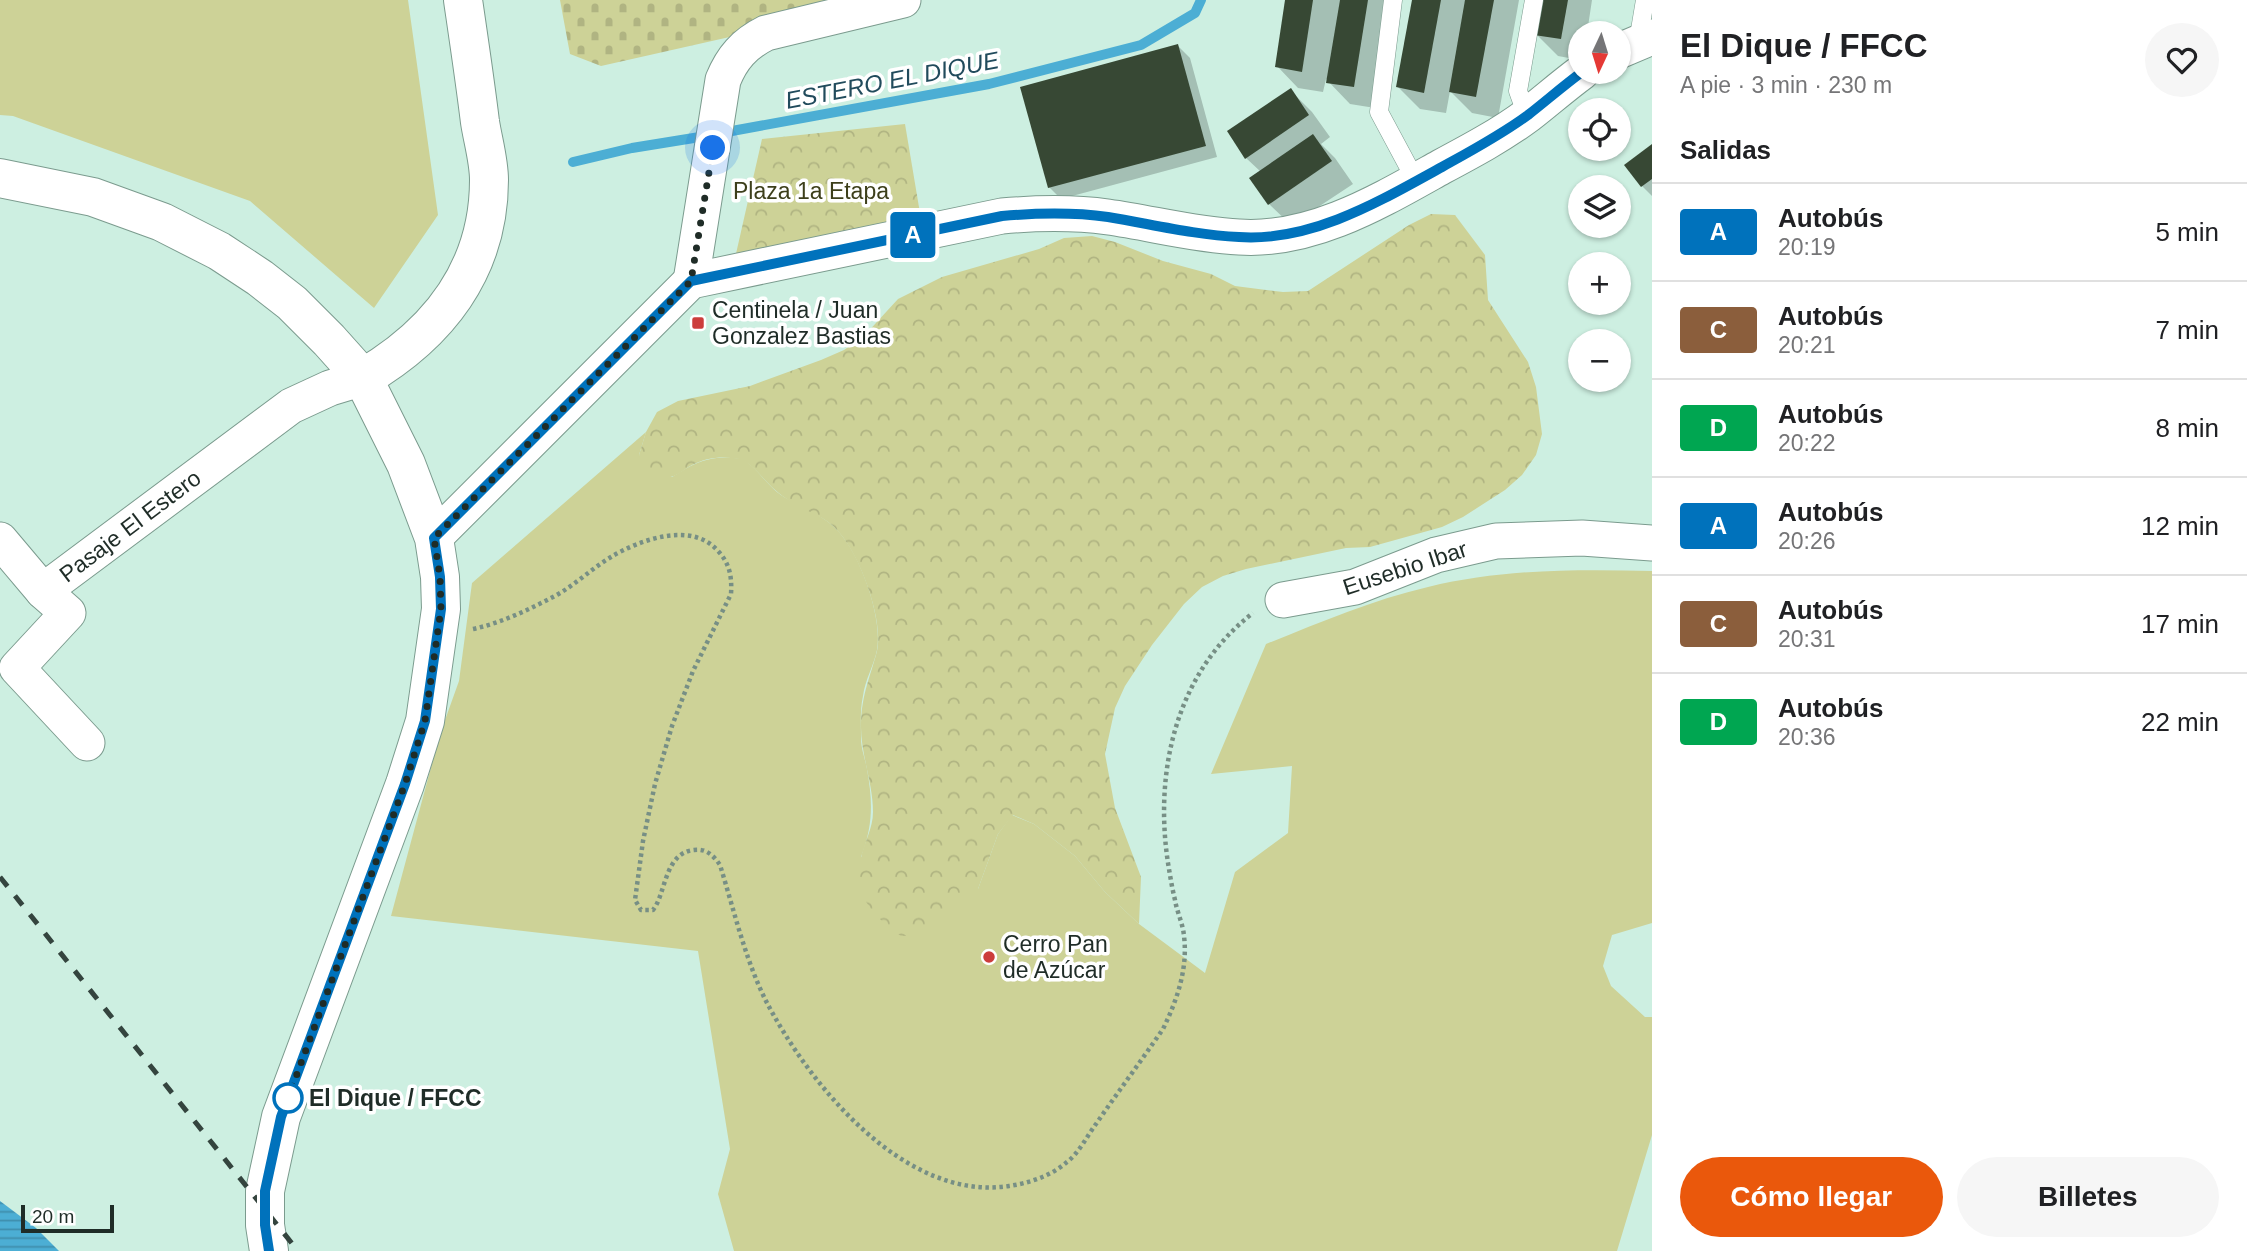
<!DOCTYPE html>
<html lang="es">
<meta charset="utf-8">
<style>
body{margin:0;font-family:Arial,sans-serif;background:#f6f6f6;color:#202124;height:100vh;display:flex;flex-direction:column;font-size:26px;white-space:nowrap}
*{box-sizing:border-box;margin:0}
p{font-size:23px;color:#757577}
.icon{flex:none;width:38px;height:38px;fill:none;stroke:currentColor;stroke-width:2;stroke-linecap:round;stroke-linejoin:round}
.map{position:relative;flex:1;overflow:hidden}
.panel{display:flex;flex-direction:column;background:#fff;width:595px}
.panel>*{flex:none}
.badge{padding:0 14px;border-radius:5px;font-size:24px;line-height:46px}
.needle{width:46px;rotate:184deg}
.fabs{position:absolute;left:1568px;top:21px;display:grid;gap:14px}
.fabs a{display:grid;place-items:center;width:63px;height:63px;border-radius:50%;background:#fff;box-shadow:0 2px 5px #0004;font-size:35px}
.scale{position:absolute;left:21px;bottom:18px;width:93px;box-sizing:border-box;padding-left:7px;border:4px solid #1f2c27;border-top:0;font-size:19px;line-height:24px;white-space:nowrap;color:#1f2c27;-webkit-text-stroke:5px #fff;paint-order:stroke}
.you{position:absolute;width:35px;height:35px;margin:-18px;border:5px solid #fff;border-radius:50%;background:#1a73e8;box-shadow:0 0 0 10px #1a73e833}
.map>.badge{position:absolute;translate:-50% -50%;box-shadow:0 0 0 4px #fff}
h2{padding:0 28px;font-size:26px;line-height:63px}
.round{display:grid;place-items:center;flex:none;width:74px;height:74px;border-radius:37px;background:#f6f6f6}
.headline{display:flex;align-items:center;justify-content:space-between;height:119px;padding:0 28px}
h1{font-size:33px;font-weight:700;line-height:52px}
.action{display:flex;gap:14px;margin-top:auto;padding:14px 28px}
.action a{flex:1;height:80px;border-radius:42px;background:#ea580c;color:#fff;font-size:28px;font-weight:700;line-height:80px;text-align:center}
.action a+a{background:#f6f6f6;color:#202124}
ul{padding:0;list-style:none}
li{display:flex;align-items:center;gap:21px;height:98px;padding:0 28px;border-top:2px solid #e0e0e0}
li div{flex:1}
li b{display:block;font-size:26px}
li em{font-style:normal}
li .badge{min-width:77px;font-weight:700;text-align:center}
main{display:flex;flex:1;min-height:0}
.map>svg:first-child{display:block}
.green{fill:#cdd297}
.forest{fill:url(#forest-crowns)}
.cemetery{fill:url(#cemetery-stones)}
.water{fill:url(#water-rules)}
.shadow{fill:#0003}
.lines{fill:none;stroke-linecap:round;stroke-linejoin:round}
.stream{stroke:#4caed4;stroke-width:10}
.building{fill:#374834}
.service-casing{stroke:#7b9b8e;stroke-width:19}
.minor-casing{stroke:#7b9b8e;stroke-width:37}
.secondary-casing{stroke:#7b9b8e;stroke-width:40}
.primary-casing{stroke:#7b9b8e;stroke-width:40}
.path{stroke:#778f85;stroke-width:4.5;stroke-dasharray:3.5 3.5;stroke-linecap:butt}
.service{stroke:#fff;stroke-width:18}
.minor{stroke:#fff;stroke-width:35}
.secondary{stroke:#fff;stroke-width:38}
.primary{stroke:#fff;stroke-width:38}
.rail{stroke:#34443e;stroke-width:5;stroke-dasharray:12 12;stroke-linecap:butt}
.line-casing{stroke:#fff;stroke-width:16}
.line{stroke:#0072bc;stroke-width:10}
.walk{stroke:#1f2c27;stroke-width:7;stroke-dasharray:0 12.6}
.poi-dot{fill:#cc3d3c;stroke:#fff;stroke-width:2.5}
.stop-dot{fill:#fff;stroke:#0072bc;stroke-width:3.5}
.labels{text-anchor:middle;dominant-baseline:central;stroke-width:7;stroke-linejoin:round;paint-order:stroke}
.park-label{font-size:23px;fill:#3d3f1b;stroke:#fff}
.poi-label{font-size:23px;fill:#1f2c27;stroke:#fff;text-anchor:start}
.street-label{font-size:23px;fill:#1f2c27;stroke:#fff}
.stop-label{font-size:23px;font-weight:bold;fill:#1f2c27;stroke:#fff;text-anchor:start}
.water-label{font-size:24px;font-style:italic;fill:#214b5c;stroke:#fff}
</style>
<main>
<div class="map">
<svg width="1652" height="1251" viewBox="0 0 1652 1251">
<defs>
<pattern id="forest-crowns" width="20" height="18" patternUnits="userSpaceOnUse" patternTransform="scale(1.75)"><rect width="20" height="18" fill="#cdd297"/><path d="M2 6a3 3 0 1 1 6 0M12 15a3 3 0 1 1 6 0" fill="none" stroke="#b0b482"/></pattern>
<pattern id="cemetery-stones" width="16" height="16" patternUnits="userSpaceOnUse" patternTransform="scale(1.75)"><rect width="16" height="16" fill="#cdd297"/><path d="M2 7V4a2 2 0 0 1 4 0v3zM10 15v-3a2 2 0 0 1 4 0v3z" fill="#b0b482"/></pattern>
<pattern id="water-rules" width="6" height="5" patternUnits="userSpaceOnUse" patternTransform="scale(1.75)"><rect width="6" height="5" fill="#4caed4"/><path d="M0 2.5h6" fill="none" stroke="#3f8eac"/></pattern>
</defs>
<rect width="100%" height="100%" fill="#cdefe1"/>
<g class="green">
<polygon points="0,0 408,0 438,215 374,308 250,201 13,116 0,115"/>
<path d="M 646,432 L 639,455 L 672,477 C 693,464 706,456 731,458 C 735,458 739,458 742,459 C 752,463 767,484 777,492 C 795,506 818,511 835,528 C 859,550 883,617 877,650 C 874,665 865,680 863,696 C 860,709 861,724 861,738 C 861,749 865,758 867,769 C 873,803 873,825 861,857 L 978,889 L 998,834 L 1012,815 L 1034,824 L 1075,856 L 1105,892 L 1139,924 L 1205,973 L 1235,872 L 1288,833 L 1292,766 L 1211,774 L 1266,644 C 1319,623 1372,600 1428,587 C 1502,569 1577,569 1652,571 L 1652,923 L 1612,935 L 1603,966 L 1611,986 L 1645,1017 L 1652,1017 L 1652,1135 L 1617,1251 L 734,1251 L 718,1194 L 730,1149 L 698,951 L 391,916 L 440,734 L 459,681 L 472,583 Z"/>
</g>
<g class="forest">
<polygon points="905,124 922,225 733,267 762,139"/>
<path d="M 1431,214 L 1455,215 L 1485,255 L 1488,300 L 1528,362 L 1536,387 L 1542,434 L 1536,455 L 1522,475 L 1505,490 L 1463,517 L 1442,527 L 1370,547 L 1346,548 L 1246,569 L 1223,576 L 1202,587 L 1184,604 L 1152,645 L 1125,686 L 1115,708 L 1105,754 L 1115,808 L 1141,877 L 1139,924 L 1105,892 L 1075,856 L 1034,824 L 1013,815 L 998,834 L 978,889 L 961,909 L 943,924 L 923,935 L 901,936 C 872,915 853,896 861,858 C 864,842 873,829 873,812 C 873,782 860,753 861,723 C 862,693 870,678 877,651 C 884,619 859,552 836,529 C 823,515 807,512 791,502 C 786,498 779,494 774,489 C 766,482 749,460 739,459 C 723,456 707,457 692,465 C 686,468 681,473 674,476 C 667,478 656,476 648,475 L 639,455 L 646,432 L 657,412 L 678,401 L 750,386 L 821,360 L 844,350 L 864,336 L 898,299 L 942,277 L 1039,249 L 1064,238 L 1092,236 L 1115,242 L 1163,261 L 1211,274 L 1235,286 L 1283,292 L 1308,291 L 1409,225 Z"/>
</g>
<polygon class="cemetery" points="560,0 893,0 601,66 570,54"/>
<polygon class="water" points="0,1201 36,1228 59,1251 0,1251"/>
<g class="shadow">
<polygon points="1287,0 1392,0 1375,108 1350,104 1326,79 1323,92 1298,88 1277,66"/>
<polygon points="1414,0 1519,0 1498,118 1472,113 1450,91 1446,113 1420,109 1398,87"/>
<polygon points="1541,0 1592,0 1587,33 1580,33 1580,60 1558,56 1536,34"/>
<polygon points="1178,46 1190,58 1217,157 1061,199 1049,187"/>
<polygon points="1290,90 1312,112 1330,137 1321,144 1335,158 1353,184 1291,225 1269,204 1261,172 1246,158"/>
<polygon points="1652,146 1652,196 1642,186"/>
</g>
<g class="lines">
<g class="stream">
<polyline points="721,133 989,84 1141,45 1195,13 1201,0"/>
<polyline points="573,162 632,148 706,136"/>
</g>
</g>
<g class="building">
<polygon points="1285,0 1313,0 1302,72 1275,67"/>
<polygon points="1340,0 1368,0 1354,87 1326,83"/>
<polygon points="1412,0 1441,0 1424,93 1396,87"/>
<polygon points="1465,0 1494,0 1476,97 1449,92"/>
<polygon points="1540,0 1568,0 1561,39 1534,35"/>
<polygon points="1178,44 1206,146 1048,188 1020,87"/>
<polygon points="1291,88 1309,115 1245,159 1227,131"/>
<polygon points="1313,134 1332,161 1268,205 1249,178"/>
<polygon points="1652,144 1652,179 1641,187 1624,165"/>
</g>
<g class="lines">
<g class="service-casing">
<g id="service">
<polyline points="1393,0 1379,112 1416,181"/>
<polyline points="1638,42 1645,0"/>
<polyline points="1527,116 1518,91 1534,0"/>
</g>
</g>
<g class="minor-casing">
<g id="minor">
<polyline points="1619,51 1652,37"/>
<path d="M 691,281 L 723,80 C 732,58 744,44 766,33 L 903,0"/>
<path d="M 434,538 L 691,281 L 1002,216 C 1037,213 1072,212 1108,217 C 1151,223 1195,235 1239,237 C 1312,242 1380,201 1441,167 C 1471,151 1501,135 1528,115 C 1546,101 1563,86 1582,72"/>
<polyline points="0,540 43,591 68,613 17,668 87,743"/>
<polyline points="43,591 291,406 330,388 363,378"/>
<polyline points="1283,600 1355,587 1436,555 1496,541 1582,538 1652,543"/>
</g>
</g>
<g class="secondary-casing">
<polyline id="secondary" points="0,178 93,197 162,222 219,251 260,278 292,303 329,340 363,378 406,464 434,538 440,577 441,609 425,721 405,784 281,1117 265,1191 265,1225 269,1251"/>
</g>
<g class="primary-casing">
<path id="primary" d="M 363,378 C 438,334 489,270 489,180 C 489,161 483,141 480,122 C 475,81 469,41 463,0"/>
</g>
<path class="path" d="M 473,629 C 501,623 528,610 553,597 C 574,586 591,569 611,557 C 639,540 691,521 717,550 C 730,563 732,577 731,594 L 693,671 L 672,726 L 655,784 L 643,841 L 635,900 L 641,910 L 653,910 C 666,894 664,853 694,850 C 706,848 714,856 720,865 C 734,910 745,959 766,1001 C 809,1084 904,1202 1009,1186 C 1029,1183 1051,1176 1067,1162 C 1079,1153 1087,1136 1096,1124 C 1118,1092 1141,1061 1163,1029 C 1177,1000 1188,969 1184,936 C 1183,924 1177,912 1175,900 C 1172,888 1170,875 1168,863 C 1154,771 1176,672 1253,613"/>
<use href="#service" class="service"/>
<use href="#minor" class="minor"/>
<use href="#secondary" class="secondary"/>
<use href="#primary" class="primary"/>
<polyline class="rail" points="0,877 298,1251"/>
</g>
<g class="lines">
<g class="line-casing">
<path id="line" d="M 269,1251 L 265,1225 L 265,1191 L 281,1117 L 405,784 L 425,721 L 441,609 L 440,577 L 434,538 L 691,281 L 1002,216 C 1037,213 1072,212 1108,217 C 1151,224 1195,235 1239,237 C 1312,242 1380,201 1442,167 C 1471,151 1501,135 1528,115 C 1546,101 1563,86 1582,72"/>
</g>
<use href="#line" class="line"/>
<polyline class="walk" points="288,1098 405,784 425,721 441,609 440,577 434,538 691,281 713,148"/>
</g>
<g class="poi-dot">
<rect x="691" y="316" width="14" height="14" rx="3.5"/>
<circle cx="989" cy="957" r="7"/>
</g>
<circle class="stop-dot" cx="288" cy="1098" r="14"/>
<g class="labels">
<g class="park-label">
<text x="811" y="191">Plaza 1a Etapa</text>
</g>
<g class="poi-label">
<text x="712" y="310">Centinela / Juan<tspan x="712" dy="26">Gonzalez Bastias</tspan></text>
<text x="1003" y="944">Cerro Pan<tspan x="1003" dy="26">de Azúcar</tspan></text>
</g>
<g class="street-label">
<text transform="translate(130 526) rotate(-37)">Pasaje El Estero</text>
<text transform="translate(1405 568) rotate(-18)">Eusebio Ibar</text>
</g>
<g class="stop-label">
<text x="309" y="1098">El Dique / FFCC</text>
</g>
<g class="water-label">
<text transform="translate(892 80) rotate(-11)">ESTERO EL DIQUE</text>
</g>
</g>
</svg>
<div class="fabs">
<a><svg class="needle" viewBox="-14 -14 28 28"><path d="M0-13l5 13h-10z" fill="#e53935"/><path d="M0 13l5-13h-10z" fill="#757577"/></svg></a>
<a><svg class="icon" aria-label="locate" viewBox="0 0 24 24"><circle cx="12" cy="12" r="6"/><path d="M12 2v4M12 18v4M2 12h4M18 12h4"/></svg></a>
<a><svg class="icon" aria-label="layers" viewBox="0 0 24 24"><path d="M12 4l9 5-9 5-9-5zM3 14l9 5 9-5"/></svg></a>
<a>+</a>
<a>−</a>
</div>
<div class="scale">20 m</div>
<div class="you" style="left:713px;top:148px"></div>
<b class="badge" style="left:913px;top:235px;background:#0072bc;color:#fff">A</b>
</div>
<section class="panel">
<div class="headline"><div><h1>El Dique / FFCC</h1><p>A pie · 3 min · 230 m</p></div><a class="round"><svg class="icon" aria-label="heart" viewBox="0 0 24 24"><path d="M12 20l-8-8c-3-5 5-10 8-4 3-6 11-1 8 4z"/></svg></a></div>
<h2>Salidas</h2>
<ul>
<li><span class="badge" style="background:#0072bc;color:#fff">A</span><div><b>Autobús</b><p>20:19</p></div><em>5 min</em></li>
<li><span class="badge" style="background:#8b5e3c;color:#fff">C</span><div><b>Autobús</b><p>20:21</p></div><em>7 min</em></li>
<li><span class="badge" style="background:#00a651;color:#fff">D</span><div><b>Autobús</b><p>20:22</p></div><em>8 min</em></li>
<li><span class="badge" style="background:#0072bc;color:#fff">A</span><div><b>Autobús</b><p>20:26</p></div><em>12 min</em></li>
<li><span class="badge" style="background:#8b5e3c;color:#fff">C</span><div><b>Autobús</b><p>20:31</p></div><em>17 min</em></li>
<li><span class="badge" style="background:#00a651;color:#fff">D</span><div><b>Autobús</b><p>20:36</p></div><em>22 min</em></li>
</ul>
<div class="action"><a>Cómo llegar</a><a>Billetes</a></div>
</section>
</main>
